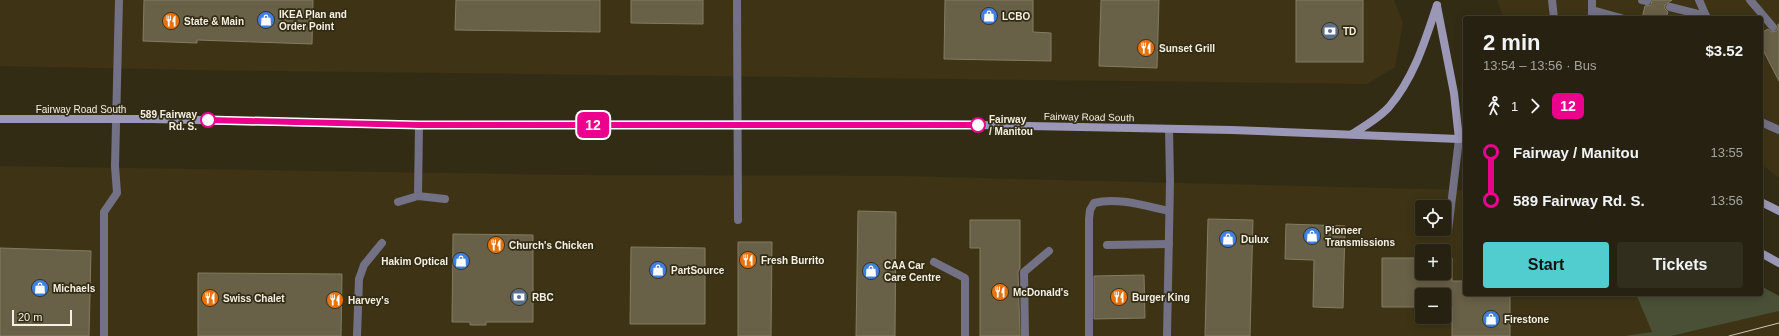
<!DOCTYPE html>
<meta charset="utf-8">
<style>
body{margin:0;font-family:Arial,sans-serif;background:#322e1e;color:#f1f3f6;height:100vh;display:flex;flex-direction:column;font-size:15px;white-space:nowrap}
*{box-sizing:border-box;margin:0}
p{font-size:13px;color:#a4a39f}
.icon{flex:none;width:22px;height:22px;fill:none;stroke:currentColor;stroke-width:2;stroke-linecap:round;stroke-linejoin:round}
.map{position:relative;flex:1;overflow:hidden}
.drawer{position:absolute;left:1463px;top:16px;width:300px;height:280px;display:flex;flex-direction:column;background:#262110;border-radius:4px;box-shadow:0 2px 10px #0003,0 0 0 1px #423e30}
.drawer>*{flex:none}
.badge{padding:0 8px;border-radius:6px;font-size:14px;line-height:26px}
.tools{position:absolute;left:1415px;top:200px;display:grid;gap:8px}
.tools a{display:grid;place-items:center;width:36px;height:36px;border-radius:4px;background:#262110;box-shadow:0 2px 10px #0003,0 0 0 1px #423e30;font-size:20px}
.scale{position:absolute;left:12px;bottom:10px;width:60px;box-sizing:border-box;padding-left:4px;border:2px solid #f5f0e2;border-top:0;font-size:11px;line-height:14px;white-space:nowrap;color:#f5f0e2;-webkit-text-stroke:3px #332c15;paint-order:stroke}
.map>.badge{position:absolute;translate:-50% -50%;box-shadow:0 0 0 2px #fff}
.legs{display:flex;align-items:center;gap:6px;height:44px;padding:0 20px;font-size:13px}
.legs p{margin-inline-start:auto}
.summary{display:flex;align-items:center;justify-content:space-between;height:68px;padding:0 20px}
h1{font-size:22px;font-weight:600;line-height:30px}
.cta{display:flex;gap:8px;margin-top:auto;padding:8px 20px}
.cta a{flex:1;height:46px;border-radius:4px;background:#52cdcf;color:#111;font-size:16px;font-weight:600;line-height:46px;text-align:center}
.cta a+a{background:#322e1e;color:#f1f3f6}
ul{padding:0 20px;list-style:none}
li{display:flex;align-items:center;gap:14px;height:48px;font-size:15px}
li i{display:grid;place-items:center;width:6px;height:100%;margin:0 5px;background:currentColor}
li i::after{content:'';width:10px;height:10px;margin:-5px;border:3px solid;border-radius:50%;background:#262110}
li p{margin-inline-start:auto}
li:first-child i{background:linear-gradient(#0000 50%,currentColor 0)}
li:last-child i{background:linear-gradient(currentColor 50%,#0000 0)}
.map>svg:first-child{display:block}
.built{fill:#3e3415;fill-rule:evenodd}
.green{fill:#495036}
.building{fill:#686047;stroke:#847c62}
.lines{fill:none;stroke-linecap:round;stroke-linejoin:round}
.lane{stroke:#737185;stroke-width:8}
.secondary{stroke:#9b98b7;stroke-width:8}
.tram{stroke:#cdc8b8;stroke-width:1}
.line-1-casing{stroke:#fff;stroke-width:9}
.line-1{stroke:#eb028d;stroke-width:6}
.stop-1-dot{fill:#fff;stroke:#eb028d;stroke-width:2}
.labels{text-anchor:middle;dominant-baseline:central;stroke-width:3.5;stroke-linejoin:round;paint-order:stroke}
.poi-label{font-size:10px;font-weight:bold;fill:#f5f0e2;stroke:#332c15;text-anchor:start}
.street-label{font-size:10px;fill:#f5f0e2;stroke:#332c15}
.stop-label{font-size:10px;font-weight:bold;fill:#f5f0e2;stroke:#332c15;text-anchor:end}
</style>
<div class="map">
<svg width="1779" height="336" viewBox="0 0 1779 336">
<rect width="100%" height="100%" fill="#332c15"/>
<g class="built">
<polygon points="0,0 1394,0 1403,23 1395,67 1367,84 195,70 0,66"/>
<polygon points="1497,0 1779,0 1779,178 1761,164 1761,18 1504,18"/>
<path d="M 0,166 L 571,175 L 899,176 L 1465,190 L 1465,294 L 1636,294 L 1652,332 L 1624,336 L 0,336 ZM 1422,207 L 1444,207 L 1444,229 L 1422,229 ZM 1422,251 L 1444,251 L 1444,273 L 1422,273 ZM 1422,295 L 1444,295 L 1444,317 L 1422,317 Z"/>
<polygon points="1779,311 1779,336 1671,336 1731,322"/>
</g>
<polygon class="green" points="1761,286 1779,296 1779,311 1671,336 1624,336 1652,332 1636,294 1761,294"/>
<g class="building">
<polygon points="144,0 313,0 312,44 197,40 197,43 143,41"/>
<polygon points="456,0 600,0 600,32 455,30"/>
<polygon points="631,0 703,0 703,24 631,23"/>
<polygon points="945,0 1033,0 1033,32 1051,33 1051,61 944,59"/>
<polygon points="1101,0 1159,0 1157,68 1099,66"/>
<rect x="1296" y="0" width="67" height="62"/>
<polygon points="1652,0 1672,0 1665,5 1665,9 1668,12 1666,18 1642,18 1645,6 1651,5"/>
<polygon points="1778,24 1779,24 1779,81 1761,46 1761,33 1768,29 1772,32 1776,31 1778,28"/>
<polygon points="858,211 896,212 895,336 856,336"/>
<polygon points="1208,219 1253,220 1250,336 1205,336"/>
<polygon points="970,220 1020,220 1020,268 1018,272 1020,336 980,336 980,248 970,248"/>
<polygon points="1286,224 1345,226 1343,308 1313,307 1314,260 1285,259"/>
<polygon points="453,234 533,235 533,322 486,322 486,325 470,325 470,322 452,322"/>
<polygon points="738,242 772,242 771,336 738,336"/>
<polygon points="631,247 705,248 705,324 630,324"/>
<polygon points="0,248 91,251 89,336 0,336"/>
<polygon points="1382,258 1422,258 1422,273 1444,273 1444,258 1452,258 1452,281 1465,281 1465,294 1510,294 1510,336 1452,336 1452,307 1444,307 1444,295 1422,295 1422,307 1382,307"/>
<polygon points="198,273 342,274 341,336 198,336"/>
<polygon points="1144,275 1145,318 1094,319 1094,276"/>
</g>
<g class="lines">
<g class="lane">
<polyline points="737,0 738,220"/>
<polyline points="1552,0 1554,18"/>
<polyline points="1592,0 1592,18"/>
<polyline points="1642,0 1647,1"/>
<polyline points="1699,0 1706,16"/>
<polyline points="1750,0 1773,27"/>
<polyline points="1670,7 1706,16 1707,18"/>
<polyline points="1592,10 1621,18"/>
<polyline points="1761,122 1779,130"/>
<polyline points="418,196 419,125"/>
<polyline points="398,202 418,196 445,199"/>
<polyline points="1448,231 1459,139"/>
<polyline points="1107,245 1169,244"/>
<polyline points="934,262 965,278 965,336"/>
<polyline points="104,336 104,212 117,193 115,166 119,0"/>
<polyline points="357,336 359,279 364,265 382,243"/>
<polyline points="1025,336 1024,272 1049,251"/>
<path d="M 1089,336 L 1089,219 L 1090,210 L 1094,203 C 1118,197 1145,206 1169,211"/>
<polyline points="1167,336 1170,181 1169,129"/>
</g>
<g class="secondary">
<polyline points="1437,6 1454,93 1459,139"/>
<polyline points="0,119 150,119 419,125 930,124 1232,130 1459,139 1465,137"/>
<path d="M 1352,134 C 1365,126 1379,118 1389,107 C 1414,78 1425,41 1437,5"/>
<polyline points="1761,202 1779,211"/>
<polyline points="1761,253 1779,263"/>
</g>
<polyline class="tram" points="1729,336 1779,323"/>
</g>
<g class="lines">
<g class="line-1-casing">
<polyline id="line-1" points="208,120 419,125 978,125"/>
</g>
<use href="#line-1" class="line-1"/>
</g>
<defs>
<g id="shop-disc" transform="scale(0.9)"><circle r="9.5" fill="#3f7fe0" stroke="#332c15"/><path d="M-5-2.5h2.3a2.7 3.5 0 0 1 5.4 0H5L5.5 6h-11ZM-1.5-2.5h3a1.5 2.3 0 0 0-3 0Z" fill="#fff"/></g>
<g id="restaurant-disc" transform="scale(0.9)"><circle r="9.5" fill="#e8710a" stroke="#332c15"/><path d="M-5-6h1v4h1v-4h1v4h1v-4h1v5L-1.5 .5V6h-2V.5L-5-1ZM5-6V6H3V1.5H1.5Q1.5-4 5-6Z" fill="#fff"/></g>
<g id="bank-disc" transform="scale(0.9)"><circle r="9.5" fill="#5c6f8a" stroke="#332c15"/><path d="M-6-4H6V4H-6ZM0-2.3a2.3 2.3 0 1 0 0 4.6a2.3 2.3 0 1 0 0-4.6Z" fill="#fff"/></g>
</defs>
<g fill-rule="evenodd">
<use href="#shop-disc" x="989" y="16"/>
<use href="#shop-disc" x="266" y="20"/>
<use href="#restaurant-disc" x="171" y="21"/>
<use href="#bank-disc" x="1330" y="31"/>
<use href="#restaurant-disc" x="1146" y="48"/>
<use href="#shop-disc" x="1312" y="236"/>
<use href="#shop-disc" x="1228" y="239"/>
<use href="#restaurant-disc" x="496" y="245"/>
<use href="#restaurant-disc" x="748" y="260"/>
<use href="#shop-disc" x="461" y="261"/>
<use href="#shop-disc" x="658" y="270"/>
<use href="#shop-disc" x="871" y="271"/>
<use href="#shop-disc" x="40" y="288"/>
<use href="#restaurant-disc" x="1000" y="292"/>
<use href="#bank-disc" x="519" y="297"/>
<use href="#restaurant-disc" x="1119" y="297"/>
<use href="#restaurant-disc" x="210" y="298"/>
<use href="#restaurant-disc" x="335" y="300"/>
<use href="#shop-disc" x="1491" y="319"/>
</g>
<g class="stop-1-dot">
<circle cx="208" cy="120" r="7"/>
<circle cx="978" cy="125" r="7"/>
</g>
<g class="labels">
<g class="poi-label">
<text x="279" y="14">IKEA Plan and<tspan x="279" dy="12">Order Point</tspan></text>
<text x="1002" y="16">LCBO</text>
<text x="184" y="21">State &amp; Main</text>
<text x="1343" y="31">TD</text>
<text x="1159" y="48">Sunset Grill</text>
<text x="1325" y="230">Pioneer<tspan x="1325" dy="12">Transmissions</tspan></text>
<text x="1241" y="239">Dulux</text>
<text x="509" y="245">Church's Chicken</text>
<text x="761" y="260">Fresh Burrito</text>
<text x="448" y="261" text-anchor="end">Hakim Optical</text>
<text x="884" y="265">CAA Car<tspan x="884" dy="12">Care Centre</tspan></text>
<text x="671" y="270">PartSource</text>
<text x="53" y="288">Michaels</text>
<text x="1013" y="292">McDonald's</text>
<text x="532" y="297">RBC</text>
<text x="1132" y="297">Burger King</text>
<text x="223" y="298">Swiss Chalet</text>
<text x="348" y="300">Harvey's</text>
<text x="1504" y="319">Firestone</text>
</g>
<g class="street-label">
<text x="81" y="109">Fairway Road South</text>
<text transform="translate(1089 117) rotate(1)">Fairway Road South</text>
</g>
<g class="stop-label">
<text x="197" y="114">589 Fairway<tspan x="197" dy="12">Rd. S.</tspan></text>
<text x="989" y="119" text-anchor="start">Fairway<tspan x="989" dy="12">/ Manitou</tspan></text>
</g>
</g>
</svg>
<div class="tools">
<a><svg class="icon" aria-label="locate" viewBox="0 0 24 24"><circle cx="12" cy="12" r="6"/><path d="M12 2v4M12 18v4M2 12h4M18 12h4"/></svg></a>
<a>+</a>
<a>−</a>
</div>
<div class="scale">20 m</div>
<b class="badge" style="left:593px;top:125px;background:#eb028d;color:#fff">12</b>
<section class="drawer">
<div class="summary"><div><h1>2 min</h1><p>13:54 – 13:56 · Bus</p></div><b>$3.52</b></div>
<div class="legs"><svg class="icon" aria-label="walk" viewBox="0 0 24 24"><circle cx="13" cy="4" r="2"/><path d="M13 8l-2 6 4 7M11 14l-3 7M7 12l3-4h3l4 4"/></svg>1<svg class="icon" aria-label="forward" viewBox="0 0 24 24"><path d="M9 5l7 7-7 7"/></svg><b class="badge" style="background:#eb028d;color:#fff">12</b></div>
<ul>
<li><i style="color:#eb028d"></i><b>Fairway / Manitou</b><p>13:55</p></li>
<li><i style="color:#eb028d"></i><b>589 Fairway Rd. S.</b><p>13:56</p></li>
</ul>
<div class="cta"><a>Start</a><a>Tickets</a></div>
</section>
</div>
